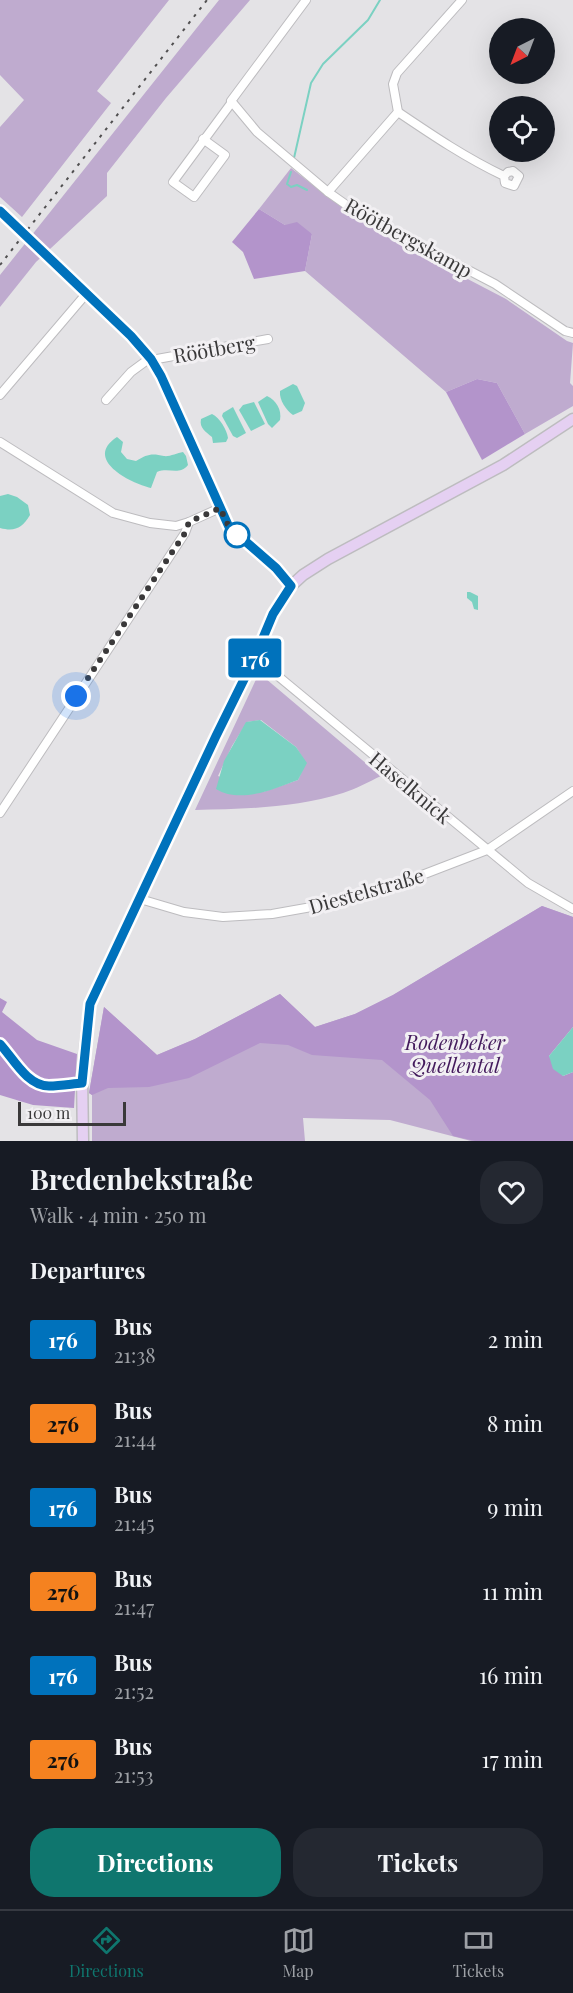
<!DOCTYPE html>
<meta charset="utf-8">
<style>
body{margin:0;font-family:"Playfair Display",serif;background:#242831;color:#f1f3f6;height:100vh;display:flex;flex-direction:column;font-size:22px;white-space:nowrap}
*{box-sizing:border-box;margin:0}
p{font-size:20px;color:#9ea1a6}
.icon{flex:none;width:33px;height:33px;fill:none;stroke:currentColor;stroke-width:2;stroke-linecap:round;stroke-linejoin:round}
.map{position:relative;height:1141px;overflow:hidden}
.side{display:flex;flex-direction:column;background:#171b24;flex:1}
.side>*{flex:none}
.badge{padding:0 12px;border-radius:4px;font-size:21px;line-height:39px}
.needle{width:39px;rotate:222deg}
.controls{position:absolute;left:489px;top:18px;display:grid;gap:12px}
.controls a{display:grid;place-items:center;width:66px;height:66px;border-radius:50%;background:#171b24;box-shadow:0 6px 24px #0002;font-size:30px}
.scale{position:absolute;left:18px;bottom:15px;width:108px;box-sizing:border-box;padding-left:6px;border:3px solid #3a393a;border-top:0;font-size:16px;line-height:21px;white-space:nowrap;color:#3a393a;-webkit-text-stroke:4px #f2f0f3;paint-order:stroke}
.you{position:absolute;width:30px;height:30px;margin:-15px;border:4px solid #fff;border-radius:50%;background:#1a73e8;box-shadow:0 0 0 9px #1a73e833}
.map>.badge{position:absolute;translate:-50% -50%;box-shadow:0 0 0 3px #fff}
h2{padding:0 30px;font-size:22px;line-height:54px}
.round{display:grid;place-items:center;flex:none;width:63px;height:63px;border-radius:24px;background:#242831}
.overview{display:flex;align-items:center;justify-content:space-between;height:102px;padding:0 30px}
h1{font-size:28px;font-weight:700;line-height:45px}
.cta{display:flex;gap:12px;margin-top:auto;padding:12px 30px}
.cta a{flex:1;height:69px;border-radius:24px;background:#0f766e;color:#fff;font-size:24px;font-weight:700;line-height:69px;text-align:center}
.cta a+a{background:#242831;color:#f1f3f6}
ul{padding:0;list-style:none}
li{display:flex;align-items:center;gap:18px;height:84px;padding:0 30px}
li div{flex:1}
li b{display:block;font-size:22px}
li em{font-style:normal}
li .badge{min-width:66px;font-weight:700;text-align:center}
.menu{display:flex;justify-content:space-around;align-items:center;height:84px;border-top:2px solid #363941;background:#171b24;font-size:16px;color:#9ea1a6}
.menu a{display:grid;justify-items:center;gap:3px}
.menu .on{color:#0f766e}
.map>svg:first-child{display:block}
.green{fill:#bfabcf;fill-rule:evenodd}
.forest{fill:#b394cb}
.water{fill:#7bd1c2}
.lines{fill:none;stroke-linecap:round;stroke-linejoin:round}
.stream{stroke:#7bd1c2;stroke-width:2}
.street-casing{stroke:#bdbcbf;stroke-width:10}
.secondary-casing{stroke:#bdbcbf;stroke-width:13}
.street{stroke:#fff;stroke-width:8}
.secondary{stroke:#e5d0f2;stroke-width:10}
.rail{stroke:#515051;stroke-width:2;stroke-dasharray:3 6;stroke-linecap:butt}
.line-casing{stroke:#fff;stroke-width:14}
.line{stroke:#0072bc;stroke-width:9}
.walk{stroke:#3a393a;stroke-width:6;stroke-dasharray:0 10.8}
.stop-dot{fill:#fff;stroke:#0072bc;stroke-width:3}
.labels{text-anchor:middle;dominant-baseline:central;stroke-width:6;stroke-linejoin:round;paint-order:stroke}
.street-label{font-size:20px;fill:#3a393a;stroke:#f2f0f3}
.park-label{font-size:20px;font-style:italic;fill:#441b5d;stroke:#f2f0f3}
</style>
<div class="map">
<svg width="573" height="1141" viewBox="0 0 573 1141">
<rect width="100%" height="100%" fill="#e4e3e6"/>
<g class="green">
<polygon points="0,0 169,0 97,91 111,103 22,217 0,197 0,127 24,100 0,75"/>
<polygon points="219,0 250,0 166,98 107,173 107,196 36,262 0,307 0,275"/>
<polygon points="291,168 331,199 389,238 506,299 567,341 573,343 570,383 573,386 573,406 525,434 497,383 477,379 446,392 305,271 312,234 285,225 259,209"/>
<path d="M 259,673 L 381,776 C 368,782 356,789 343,793 C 294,808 245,809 195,810 ZM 261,720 L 296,747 L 306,763 L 298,780 L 263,792 L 218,776 L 232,746 L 247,722 Z"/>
<polygon points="542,906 573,917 538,1052 573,1141 471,1141 390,1120 303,1118 305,1141 92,1141 92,1095 89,1093 104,1007 157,1055 195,1039 280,994 315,1027 355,1014 393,995"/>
</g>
<g class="forest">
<polygon points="259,209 285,225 297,222 312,234 305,271 254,279 243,252 232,242"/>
<polygon points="477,379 497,383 525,434 482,460 446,392"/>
<polygon points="542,906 573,917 573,1027 549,1056 563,1076 573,1072 573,1141 475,1141 453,1136 430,1100 382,1060 312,1055 288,1045 260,1043 189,1078 149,1087 108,1088 92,1095 89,1093 104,1007 157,1055 195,1039 280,994 315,1027 355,1014 393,995"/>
<polygon points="0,998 7,1002 2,1012 37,1040 77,1054 74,1108 33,1105 0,1095"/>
</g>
<g class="water">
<path d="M 293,384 L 297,386 L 305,403 L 302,411 L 293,415 C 286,410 279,400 280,391 Z"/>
<path d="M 267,396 C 276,400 282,410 280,420 L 272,428 L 268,424 L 258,402 Z"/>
<polygon points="254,402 265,424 251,431 239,410 243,405"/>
<polygon points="233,407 246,433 237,438 233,436 222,416 223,413"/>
<path d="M 212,414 C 220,418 227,430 228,438 L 226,442 L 213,443 L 212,437 C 206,432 199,428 201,419 Z"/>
<path d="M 117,437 L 123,442 L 121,452 L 127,459 L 136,461 C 147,454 152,453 164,456 C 169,457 177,453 183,452 L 186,456 L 188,465 C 179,476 169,467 157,472 L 151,488 C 130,483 83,459 117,437 Z"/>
<path d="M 8,494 L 17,497 L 28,505 L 30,515 C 22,528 15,532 0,528 L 0,496 Z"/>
<polygon points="467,592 470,592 478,596 478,610 474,609 472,602 467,598"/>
<path d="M 260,720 L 296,747 L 307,763 L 298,780 C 274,789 240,804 216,789 L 224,761 L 246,722 Z"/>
<polygon points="573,1027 573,1072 563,1076 553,1069 549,1056"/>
</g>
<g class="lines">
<g class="stream">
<polyline points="294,158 311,83 323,64 368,20 380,0"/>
<polyline points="291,172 287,184 291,187 297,185 307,190"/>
</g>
<g class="street-casing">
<g id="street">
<polyline points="306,0 231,101 232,102 257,132 328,192 355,211 495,284 565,331 573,333"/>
<path d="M 398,112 C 432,135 466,158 504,176 L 505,183 L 514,186 L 519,176 L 513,171 L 508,172 L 504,176"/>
<polyline points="203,139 225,155 194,197 173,182 232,102"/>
<polyline points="328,192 398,112 393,84 397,73 462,0"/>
<polyline points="0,395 86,294"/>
<polyline points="106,400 131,372 146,361 268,339"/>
<polyline points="0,442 113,513 150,523 176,526 189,522"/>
<polyline points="255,657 528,883 573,909"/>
<polyline points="0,813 185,533 189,522 220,508"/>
<polyline points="140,899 184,912 223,917 272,914 334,903 396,885 487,850 573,791"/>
<polyline points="0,1044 35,1083 48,1086 82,1083"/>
</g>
</g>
<g class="secondary-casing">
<g id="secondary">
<polyline points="0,211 131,336 151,359 161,376 229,527 276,568 291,586"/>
<polyline points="83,1141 82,1074 90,1004 216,736 255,657 273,614 291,586 303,575 328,559 503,465 573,419"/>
</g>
</g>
<use href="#street" class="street"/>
<use href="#secondary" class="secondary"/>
<polyline class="rail" points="0,265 207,0"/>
</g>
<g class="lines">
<g class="line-casing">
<path id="line" d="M 0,211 L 131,336 L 151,359 L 161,376 L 229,527 L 276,568 L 291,586 L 273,614 L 255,657 L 216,736 L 90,1004 L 82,1083 C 71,1084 60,1086 49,1086 C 27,1086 13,1058 0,1044"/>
</g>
<use href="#line" class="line"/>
<polyline class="walk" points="76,696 185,533 189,522 220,508 229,527 237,535"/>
</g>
<circle class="stop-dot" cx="237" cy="535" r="12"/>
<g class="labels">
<g class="street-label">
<text transform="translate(409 237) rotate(29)">Röötbergskamp</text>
<text transform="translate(214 348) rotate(-10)">Röötberg</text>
<text transform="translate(411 787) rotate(40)">Haselknick</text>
<text transform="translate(366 890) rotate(-16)">Diestelstraße</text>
</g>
<g class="park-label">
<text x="455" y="1041">Rodenbeker<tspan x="455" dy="23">Quellental</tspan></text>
</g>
</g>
</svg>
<div class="controls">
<a><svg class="needle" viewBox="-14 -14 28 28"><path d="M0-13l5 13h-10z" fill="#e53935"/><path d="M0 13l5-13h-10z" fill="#9ea1a6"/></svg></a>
<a><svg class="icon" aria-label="locate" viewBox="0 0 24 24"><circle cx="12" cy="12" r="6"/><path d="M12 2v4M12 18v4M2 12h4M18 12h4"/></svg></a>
</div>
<div class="scale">100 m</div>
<div class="you" style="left:76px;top:696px"></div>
<b class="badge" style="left:255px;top:658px;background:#0072bc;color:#fff">176</b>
</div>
<section class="side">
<div class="overview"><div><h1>Bredenbekstraße</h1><p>Walk · 4 min · 250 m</p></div><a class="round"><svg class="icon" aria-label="heart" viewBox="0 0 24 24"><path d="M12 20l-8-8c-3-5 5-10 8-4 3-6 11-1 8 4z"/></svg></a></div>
<h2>Departures</h2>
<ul>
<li><span class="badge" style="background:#0072bc;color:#fff">176</span><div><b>Bus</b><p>21:38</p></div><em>2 min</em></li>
<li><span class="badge" style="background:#f58220;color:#111">276</span><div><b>Bus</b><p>21:44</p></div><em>8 min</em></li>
<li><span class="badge" style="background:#0072bc;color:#fff">176</span><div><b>Bus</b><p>21:45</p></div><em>9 min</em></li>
<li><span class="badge" style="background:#f58220;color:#111">276</span><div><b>Bus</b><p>21:47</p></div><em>11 min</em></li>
<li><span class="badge" style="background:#0072bc;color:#fff">176</span><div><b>Bus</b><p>21:52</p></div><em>16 min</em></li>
<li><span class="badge" style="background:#f58220;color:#111">276</span><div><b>Bus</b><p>21:53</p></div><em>17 min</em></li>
</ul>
<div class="cta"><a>Directions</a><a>Tickets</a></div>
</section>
<nav class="menu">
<a class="on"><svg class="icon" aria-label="directions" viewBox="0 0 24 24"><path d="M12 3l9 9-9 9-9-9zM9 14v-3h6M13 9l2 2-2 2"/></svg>Directions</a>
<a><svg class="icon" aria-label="map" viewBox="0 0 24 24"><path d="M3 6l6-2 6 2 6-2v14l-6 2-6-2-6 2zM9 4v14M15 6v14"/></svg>Map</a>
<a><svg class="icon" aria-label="tickets" viewBox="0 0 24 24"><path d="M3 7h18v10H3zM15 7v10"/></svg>Tickets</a>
</nav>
